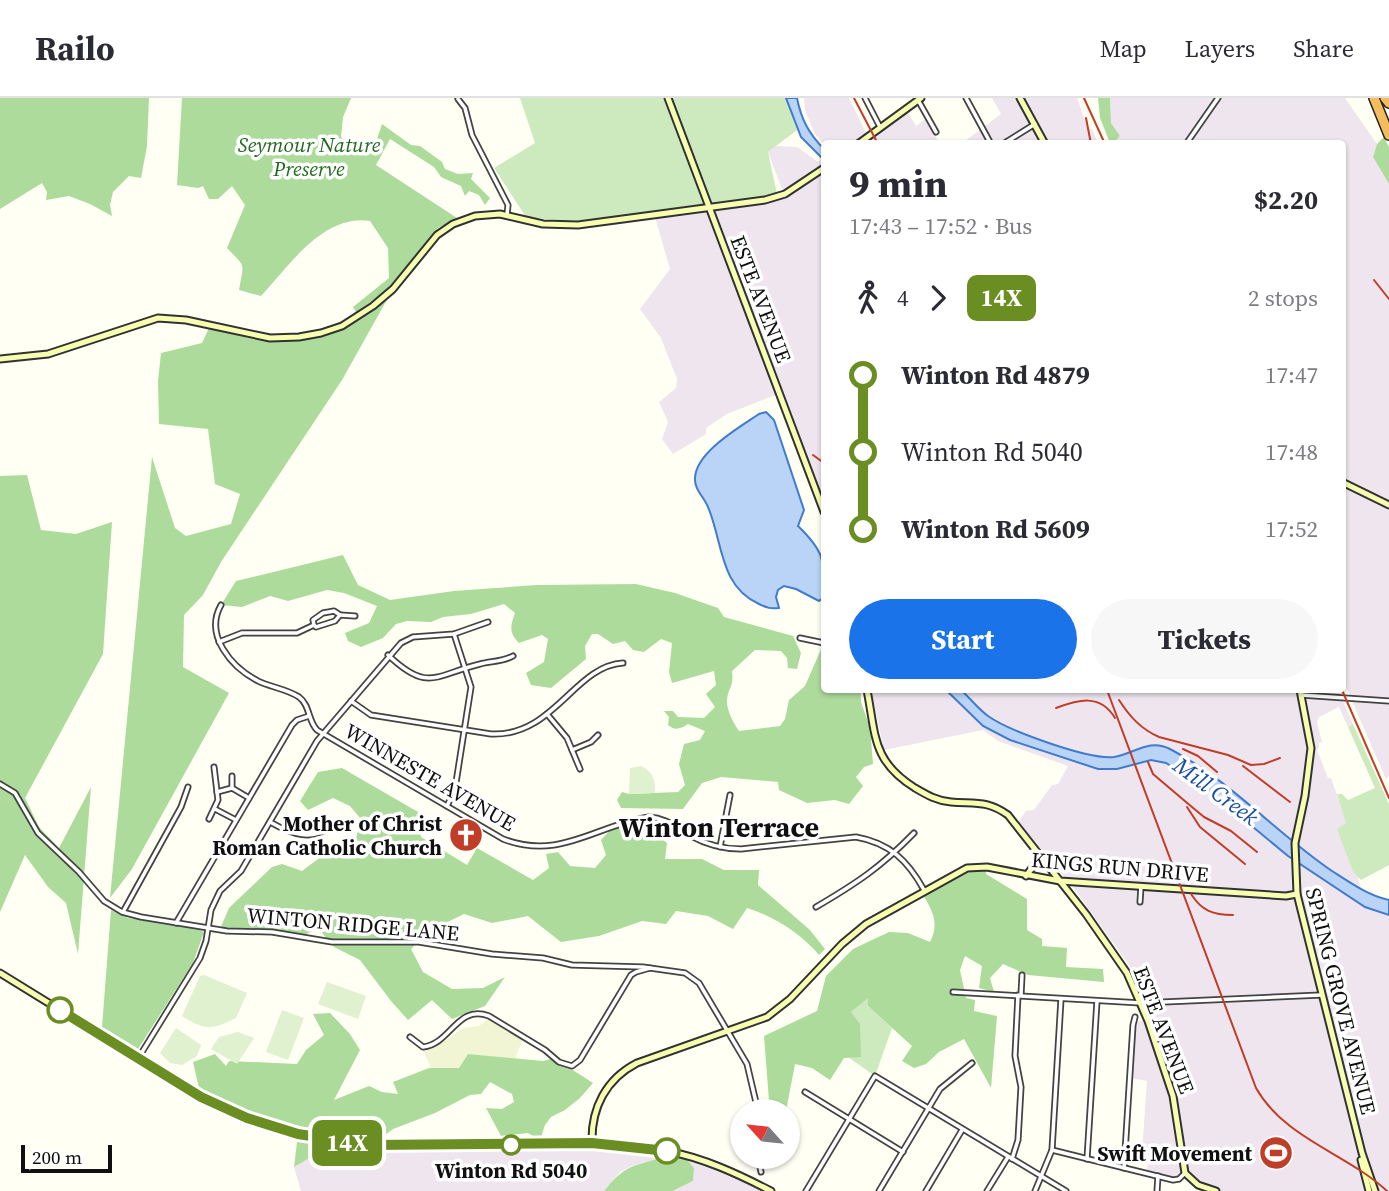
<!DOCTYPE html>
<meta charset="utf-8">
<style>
body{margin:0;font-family:"Source Serif 4",serif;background:#f7f7f7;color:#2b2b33;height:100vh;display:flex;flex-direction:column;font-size:26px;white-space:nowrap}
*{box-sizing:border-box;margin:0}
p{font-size:23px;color:#7c7c81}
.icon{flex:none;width:38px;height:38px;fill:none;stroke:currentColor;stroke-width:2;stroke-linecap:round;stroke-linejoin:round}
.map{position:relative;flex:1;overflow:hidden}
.panel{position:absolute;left:821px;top:42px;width:525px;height:553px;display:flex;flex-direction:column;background:#fff;border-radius:7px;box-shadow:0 2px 5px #0004}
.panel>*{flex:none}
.badge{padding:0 14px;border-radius:10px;font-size:24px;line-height:46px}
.needle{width:46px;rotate:297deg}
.tools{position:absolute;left:730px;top:1001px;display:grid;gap:14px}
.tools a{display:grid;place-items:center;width:70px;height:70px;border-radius:50%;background:#fff;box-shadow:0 2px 5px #0004;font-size:35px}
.scale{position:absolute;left:21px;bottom:18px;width:91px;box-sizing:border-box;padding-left:7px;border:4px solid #101010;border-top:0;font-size:19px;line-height:24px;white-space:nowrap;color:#101010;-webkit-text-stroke:5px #fff;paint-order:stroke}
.map>.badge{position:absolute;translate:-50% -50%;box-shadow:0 0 0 4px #fff}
.legs{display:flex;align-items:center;gap:10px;height:77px;padding:0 28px;font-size:23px}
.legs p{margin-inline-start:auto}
.headline{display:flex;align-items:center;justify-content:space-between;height:119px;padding:0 28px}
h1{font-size:38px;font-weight:700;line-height:52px}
.button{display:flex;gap:14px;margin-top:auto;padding:14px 28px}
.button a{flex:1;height:80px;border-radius:42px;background:#1a73e8;color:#fff;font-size:28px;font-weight:700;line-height:80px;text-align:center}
.button a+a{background:#f7f7f7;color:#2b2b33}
ul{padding:0 28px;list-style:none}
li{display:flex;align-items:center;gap:24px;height:77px;font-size:26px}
li i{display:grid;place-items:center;width:10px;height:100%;margin:0 9px;background:currentColor}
li i::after{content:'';width:18px;height:18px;margin:-9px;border:5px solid;border-radius:50%;background:#fff}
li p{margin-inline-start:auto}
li:first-child i{background:linear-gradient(#0000 50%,currentColor 0)}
li:last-child i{background:linear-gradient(currentColor 50%,#0000 0)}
header{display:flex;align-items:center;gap:42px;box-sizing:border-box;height:98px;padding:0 35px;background:#fff;border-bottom:2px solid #e1e1e2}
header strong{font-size:33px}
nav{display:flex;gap:38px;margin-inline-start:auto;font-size:24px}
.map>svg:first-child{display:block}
.industrial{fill:#eee5ee}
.farmland{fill:#f2f5d3}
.green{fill:#cceabd}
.forest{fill:#addb9c}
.pitch{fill:#dff1ce}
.water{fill:#b9d4f6;stroke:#407bcc;stroke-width:2}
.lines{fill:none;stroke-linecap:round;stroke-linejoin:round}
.street-casing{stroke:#434343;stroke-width:7}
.secondary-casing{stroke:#323232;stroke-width:9}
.highway-casing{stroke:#212121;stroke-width:12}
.street{stroke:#fff;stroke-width:3.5}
.secondary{stroke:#f8feb0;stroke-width:5}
.highway{stroke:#f3bd5e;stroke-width:9}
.rail{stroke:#c03d28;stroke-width:2}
.line-1-casing{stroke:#fff;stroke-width:16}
.line-1{stroke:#6b8e23;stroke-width:10}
.stop-1-dot{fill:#fff;stroke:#6b8e23;stroke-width:3.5}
.labels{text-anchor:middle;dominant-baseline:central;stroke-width:7;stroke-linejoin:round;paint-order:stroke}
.park-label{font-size:21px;font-style:italic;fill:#226920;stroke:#fff}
.street-label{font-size:21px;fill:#101010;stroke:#fff}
.poi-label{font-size:21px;font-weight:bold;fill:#101010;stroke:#fff;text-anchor:end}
.stop-label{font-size:21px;font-weight:bold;fill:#101010;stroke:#fff}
.water-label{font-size:23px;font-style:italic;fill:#194ea3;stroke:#fff}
.district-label{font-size:28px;font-weight:bold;fill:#101010;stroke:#fff}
</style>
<header>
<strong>Railo</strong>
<nav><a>Map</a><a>Layers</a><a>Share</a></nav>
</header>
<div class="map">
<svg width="1389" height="1093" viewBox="0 0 1389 1093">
<rect width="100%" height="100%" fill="#fffff4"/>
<g class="industrial">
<polygon points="804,0 849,0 869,41 907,13 916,28 926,21 939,45 824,46 815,36 805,12"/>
<polygon points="992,0 1077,0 1088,31 1092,31 1098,45 961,46 1001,16"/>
<polygon points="1110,0 1345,0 1377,46 1373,59 1389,86 1389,678 1386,681 1342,580 1342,46 1113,45 1120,38 1111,25"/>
<polygon points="776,48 797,49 818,64 824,59 824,405 783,294 727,316 706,330 706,336 673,356 662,341 668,324 659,304 676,290 677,281 661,240 640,211 670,171 655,119 675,119 773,104 785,99 768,54"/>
<polygon points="871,592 1338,592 1353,626 1348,629 1339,609 1319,619 1317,624 1322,644 1319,645 1319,650 1317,652 1328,680 1331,680 1347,725 1338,731 1353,773 1358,779 1365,809 1389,817 1389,1093 1201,1093 1202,1085 1189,1073 1176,1080 1147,1072 1149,1057 1142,1055 1147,983 1131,980 1135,928 1137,924 1150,919 1138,884 1131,870 1073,789 1018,724 1026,713 1034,712 1052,687 1058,686 1068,668 998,643 983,632 884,652"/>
<polygon points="592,1045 662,1052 657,1061 632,1068 620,1074 604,1093 301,1093 294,1069 318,1055 341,1068 370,1047"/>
<polygon points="683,1057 698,1061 771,1093 674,1093 693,1083 694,1070"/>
</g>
<polygon class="farmland" points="488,921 523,940 515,961 468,956 459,970 431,970 423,952 444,943 463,930 479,928"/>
<g class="green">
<polygon points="520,0 786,0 797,32 768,54 777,96 574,124 526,119 494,70 535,45"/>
<polygon points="1353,626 1389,706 1389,767 1361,782 1353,774 1337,731 1346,725 1337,696 1342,696 1348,702 1375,690 1348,629"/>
<polygon points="868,899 868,908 892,930 875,978 848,959 861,958 851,914"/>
</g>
<g class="forest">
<polygon points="0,0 149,0 147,48 141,80 129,78 113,94 110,107 112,118 90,106 69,98 46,102 47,94 42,85 0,111"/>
<path d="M 182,0 L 351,0 L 343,19 L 341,39 L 353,49 L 371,47 L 377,41 L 382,26 L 411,47 L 420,48 L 442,64 L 445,71 L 458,76 L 473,75 L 471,81 L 490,100 L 485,107 L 479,97 L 469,93 L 465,98 L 461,88 L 441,79 L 434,69 L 390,41 L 376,67 L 457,120 L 438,130 L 386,193 L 356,214 L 353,209 L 389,180 L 388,150 L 370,123 C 323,116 289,168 261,198 L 239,192 C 244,163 246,170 227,150 L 245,107 L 232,88 L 218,101 L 209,101 L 203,88 L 198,90 L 177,87 Z"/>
<polygon points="1098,0 1110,0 1111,25 1120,38 1113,45 1110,45 1100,20"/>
<polygon points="1384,39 1389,49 1389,86 1373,59 1377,46"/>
<polygon points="393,191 342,282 221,464 203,497 184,517 183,569 229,595 132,771 110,800 152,359 175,430 186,438 231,426 240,396 215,386 208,331 159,326 158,283 161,255 202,245 210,228 287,241 342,228"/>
<polygon points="27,377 41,432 76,436 112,424 103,556 25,700 39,729 59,750 91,689 78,856 66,805 48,789 25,757 0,814 0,378"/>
<path d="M 343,457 L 358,487 L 390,502 L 454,493 L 537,487 L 636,486 L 675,495 L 718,510 L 724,519 L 793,538 L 801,555 L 797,571 L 788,570 L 787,560 L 781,553 L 755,552 L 732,573 C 734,589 729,588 727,601 C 726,611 733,624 739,633 L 780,628 L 785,621 L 789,602 L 805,588 L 822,549 L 824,550 L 824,592 L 861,592 L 861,604 L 870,630 L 873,666 L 864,669 L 856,679 L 863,688 L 849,706 L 835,702 L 807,705 L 779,692 L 778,684 L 721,679 L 702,685 L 683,711 L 621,710 L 617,702 L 622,694 L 629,696 L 678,694 L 685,687 L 679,666 L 684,646 L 700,642 L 705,633 L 688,626 C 680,631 675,633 668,627 L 669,619 L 664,613 L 673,613 L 678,619 L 704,620 L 715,609 L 706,596 L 716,587 L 714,573 L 672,585 L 669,574 L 672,545 L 661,541 L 644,554 L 633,552 L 625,543 L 613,546 L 598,536 L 592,536 L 585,548 L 586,561 L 551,590 L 531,587 L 526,575 L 544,564 L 548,541 L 542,537 L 519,545 C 509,535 510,528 515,515 L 504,506 L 471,516 L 443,519 L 431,524 L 407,523 L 396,526 L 383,540 L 361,549 L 348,543 L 345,535 L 369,525 L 377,508 L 344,495 L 327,492 L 288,503 L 270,498 L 242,509 L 221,507 L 236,483 Z"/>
<path d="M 342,670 L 418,714 L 421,739 L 467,767 L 477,750 L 533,782 L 549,770 L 546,756 L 558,754 L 570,768 L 595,770 L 606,757 L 601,742 L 613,729 L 649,719 L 649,731 L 667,745 L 665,761 L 702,761 L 724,772 L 759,772 L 758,787 L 810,832 L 825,851 L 819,857 C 800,835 775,819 747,810 L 733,831 L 708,818 L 676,813 L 666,826 L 642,823 L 599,838 L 561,844 L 528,818 L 492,825 L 464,816 L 429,833 L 411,851 L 423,874 L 452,891 L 483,890 L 505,879 L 485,908 L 452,921 L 432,902 L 408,922 L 391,903 L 360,862 L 334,849 L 318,830 L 301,839 L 272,834 L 220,831 L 229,810 L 272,769 L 282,766 L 302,773 L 330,752 L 355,744 L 361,721 L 350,708 L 333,700 L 308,712 L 300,703 L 318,674 Z"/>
<path d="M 969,772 L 986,772 L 986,776 L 1027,801 L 1027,832 L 1042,841 L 1042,848 L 1067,850 L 1066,869 L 1103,871 L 1104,884 L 1028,877 L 1003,866 L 990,880 L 994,894 L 979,890 L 982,868 L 965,858 L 960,872 L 966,900 L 975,902 L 974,913 L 997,918 L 991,990 L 964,941 L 939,954 L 926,966 L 914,970 L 902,963 L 912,948 L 868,908 L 868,900 L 851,914 L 860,926 L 861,959 L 844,960 L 830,982 L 812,970 L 795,966 L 786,1013 L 774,1013 L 775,1004 L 769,1003 L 764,938 L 817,913 L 826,878 L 853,851 L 889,834 L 908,835 L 930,844 C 940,825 932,812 922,795 L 958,775 Z"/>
<polygon points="111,812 128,820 194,829 204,834 193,865 138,951 102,929"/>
<polygon points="330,915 350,936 360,952 334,1002 369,988 382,994 398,996 393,984 429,970 459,970 468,956 543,963 554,960 593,985 580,1000 565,1012 551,1019 545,1027 540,1042 528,1035 501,1038 486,1010 502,1011 514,1004 512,996 490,984 481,996 470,997 435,1015 393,1031 341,1069 318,1055 294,1069 298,1036 280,1031 201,999 193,964 215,956 226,968 229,963 297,966 306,952 324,937 313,916"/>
<path d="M 662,1052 L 683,1057 L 694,1070 L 693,1083 L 673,1093 L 604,1093 C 623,1070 628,1069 657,1061 Z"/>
</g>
<g class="pitch">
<path d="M 641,668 C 654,675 655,681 655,695 L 629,696 L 630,670 Z"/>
<path d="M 204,877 L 247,895 L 236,920 C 211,932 206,933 182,918 L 200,878 Z"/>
<polygon points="327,884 366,898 358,921 318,906"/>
<polygon points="282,912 304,920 288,962 266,954"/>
<polygon points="176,930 201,947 197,958 182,967 170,965 160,955"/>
<polygon points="238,934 254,940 237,966 211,951 219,939"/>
</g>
<g class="water">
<path d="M 786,0 L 797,0 C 801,21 809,36 824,51 L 824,62 L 801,39 Z"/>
<path d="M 766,314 L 774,322 L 804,412 L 798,428 C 825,454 824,462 824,499 L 819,503 L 796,491 L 784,488 L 778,492 L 776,499 L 779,510 C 771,511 767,510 759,506 C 719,488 723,444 708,409 C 704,399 694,391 695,380 C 696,354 740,329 759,316 Z"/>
<path d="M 946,592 L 961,592 C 970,600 978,611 988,618 C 1009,633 1089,662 1114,659 C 1134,656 1149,640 1170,651 C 1231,683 1276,735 1332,773 C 1349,784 1369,798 1389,802 L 1389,817 L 1365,809 L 1288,758 L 1207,691 L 1166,665 L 1151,662 L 1117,671 L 1098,671 L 1010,642 L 983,628 Z"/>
</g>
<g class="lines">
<g class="street-casing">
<g id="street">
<polyline points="865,0 880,29"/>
<polyline points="966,0 991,46"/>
<polyline points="458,1 465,10 472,37 508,107 507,117"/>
<polyline points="918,2 936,34"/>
<polyline points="1003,46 1035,26"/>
<polyline points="1186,46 1218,0"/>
<path d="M 221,507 C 204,537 231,569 258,583 C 270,589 287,591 299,599 C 310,607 308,623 317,632 L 503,741 C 560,763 596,727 649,719 C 667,720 676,730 691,738 C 707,747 723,751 741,751 L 856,739 C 890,745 908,763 924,792"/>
<polyline points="340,517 355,518"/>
<polyline points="800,540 824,545"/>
<polyline points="219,544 242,535 297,535 314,527 316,529 335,523 340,517 334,513 323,515 313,522 314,527"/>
<path d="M 388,557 C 428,595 435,577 480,566 C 491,563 502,564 513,558"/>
<polyline points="1301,597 1389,603"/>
<path d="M 351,603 L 371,617 L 491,636 C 554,639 574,568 623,565"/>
<polyline points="547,616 567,640 580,671"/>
<polyline points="572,652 591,644 598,637"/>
<polyline points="232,678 232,690 249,700"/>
<polyline points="0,686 15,695 38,735 79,774 104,803 122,814 141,819 227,833 272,834 332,844 419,844 492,856 543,860 572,867 643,869 685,875 699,885 747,966 758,1013"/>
<polyline points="217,694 232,690"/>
<polyline points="447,708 455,691 471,589 454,536"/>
<polyline points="215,711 236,722"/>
<polyline points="209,721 218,702 214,669"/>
<path d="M 270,724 C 291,736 313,745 334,726"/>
<polyline points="720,749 730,697"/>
<polyline points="1140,804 1141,788"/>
<path d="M 816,809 C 857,785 881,769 914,735"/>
<polyline points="123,814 181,709 188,689"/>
<polyline points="176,825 292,627 297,622 309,618"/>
<polyline points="953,894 1141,905 1321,897"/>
<polyline points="1021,897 1022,877"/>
<path d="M 410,939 L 423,949 C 451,946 457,906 489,918 L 545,952 L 559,964 L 572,968 L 580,962 L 631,877 L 636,874 L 650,870"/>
<polyline points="139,959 200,860 206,843 211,812 220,793 241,773 317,643 401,545 413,539 454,536 488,524"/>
<polyline points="805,994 903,1054"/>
<polyline points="1052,1052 1173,1082 1179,1081 1185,1075"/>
<polyline points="758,1059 761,1074"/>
<polyline points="1012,1061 1018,1042 1021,989 1015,958 1018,897"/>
<polyline points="1087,1061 1097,903"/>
<polyline points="1124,1070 1133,927 1135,919"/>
<polyline points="806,1093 875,978 1066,1093"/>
<polyline points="879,1093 940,991 972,965"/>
<polyline points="926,1093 962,1032"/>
<polyline points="987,1093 1008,1059"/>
<polyline points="1035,1093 1052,1052 1061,901"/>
<polyline points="1157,1093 1158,1078"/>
</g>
</g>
<g class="secondary-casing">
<g id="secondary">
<polyline points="668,0 824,414"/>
<polyline points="1020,0 1045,46"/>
<polyline points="858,46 921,0"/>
<polyline points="0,261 48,256 158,220 186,222 270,240 299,239 321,235 342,228 373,208 393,191 437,137 453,126 475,118 500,116 543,126 578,127 765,102 785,96 824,70"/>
<polyline points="1342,384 1389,407"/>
<path d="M 867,592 C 876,638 872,663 915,690 C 927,697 937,703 951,704 C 975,706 987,702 1008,717 L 1086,816 L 1127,875 L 1148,923 L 1173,998 L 1185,1075 L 1198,1087 L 1216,1093"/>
<polyline points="1300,592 1311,650 1305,698 1295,745 1297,796 1362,1055 1375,1093"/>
<polyline points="1026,778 1041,758"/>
<path d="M 0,875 L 201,999 C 311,1056 410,1049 529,1047 C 575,1046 621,1044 667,1053 C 704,1060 738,1076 771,1093"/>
<path d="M 592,1045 C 591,1010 606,981 637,965 L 767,919 L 790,901 L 842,846 L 866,826 L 967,770 L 987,769 L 1060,783 L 1286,798 L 1297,796"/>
<polyline points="1361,1062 1369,1093"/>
</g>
</g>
<g class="highway-casing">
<g id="highway">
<polyline points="1374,0 1389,37"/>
<polyline points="1385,0 1389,5"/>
</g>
</g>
<use href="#street" class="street"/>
<use href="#secondary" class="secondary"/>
<use href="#highway" class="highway"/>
<g class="rail">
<polyline points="854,0 878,46"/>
<polyline points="1084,0 1105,46"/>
<polyline points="1086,20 1091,46"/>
<polyline points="1374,182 1389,201"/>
<polyline points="813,357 824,365"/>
<polyline points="823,392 824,392"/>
<path d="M 1107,592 L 1256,990 C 1285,1041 1346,1055 1387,1093"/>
<polyline points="1342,592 1389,700"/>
<path d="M 1119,602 C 1130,619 1141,631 1159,639 L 1228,657 L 1251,667 L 1264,666 L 1280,660"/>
<path d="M 1056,610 C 1078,602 1100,595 1115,620"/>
<polyline points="1183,651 1198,658 1217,674"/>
<polyline points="1148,664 1153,676 1186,704 1204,719 1231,733 1257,754"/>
<polyline points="1243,668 1290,704"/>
<polyline points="1187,709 1200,729 1245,766"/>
<path d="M 1191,796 C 1202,813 1213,817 1233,817"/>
</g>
</g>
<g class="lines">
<g class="line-1-casing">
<polyline id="line-1" points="60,912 201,999 247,1020 298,1036 370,1047 592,1045 667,1053"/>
</g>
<use href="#line-1" class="line-1"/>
</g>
<defs>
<g id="church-disc" transform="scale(1.75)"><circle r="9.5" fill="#c03d28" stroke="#fff"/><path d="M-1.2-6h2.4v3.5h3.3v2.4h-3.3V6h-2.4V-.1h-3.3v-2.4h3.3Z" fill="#fff"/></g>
<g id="stadium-disc" transform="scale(1.75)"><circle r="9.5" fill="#c03d28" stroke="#fff"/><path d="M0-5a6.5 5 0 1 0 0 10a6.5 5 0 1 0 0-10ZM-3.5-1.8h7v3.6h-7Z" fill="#fff"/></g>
</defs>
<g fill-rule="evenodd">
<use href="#church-disc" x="466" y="737"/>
<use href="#stadium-disc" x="1276" y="1055"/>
</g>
<g class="stop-1-dot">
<circle cx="60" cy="912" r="12"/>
<circle cx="511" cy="1047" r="9"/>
<circle cx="667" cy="1053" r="12"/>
</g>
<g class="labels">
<g class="park-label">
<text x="309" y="46">Seymour Nature<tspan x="309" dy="24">Preserve</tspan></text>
</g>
<g class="street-label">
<text transform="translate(761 201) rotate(69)">ESTE AVENUE</text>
<text transform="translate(430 679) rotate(30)">WINNESTE AVENUE</text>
<text transform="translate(1120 769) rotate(5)">KINGS RUN DRIVE</text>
<text transform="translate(353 826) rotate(5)">WINTON RIDGE LANE</text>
<text transform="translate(1341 903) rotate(76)">SPRING GROVE AVENUE</text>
<text transform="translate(1164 932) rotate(69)">ESTE AVENUE</text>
</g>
<g class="poi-label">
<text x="442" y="725">Mother of Christ<tspan x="442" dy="24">Roman Catholic Church</tspan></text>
<text x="1252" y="1055">Swift Movement</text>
</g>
<g class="stop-label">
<text x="511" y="1072">Winton Rd 5040</text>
</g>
<g class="water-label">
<text transform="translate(1216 693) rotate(36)">Mill Creek</text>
</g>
<g class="district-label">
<text x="719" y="729">Winton Terrace</text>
</g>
</g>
</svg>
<div class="tools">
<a><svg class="needle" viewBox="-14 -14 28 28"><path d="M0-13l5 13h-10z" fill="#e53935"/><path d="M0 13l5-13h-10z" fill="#7c7c81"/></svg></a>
</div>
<div class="scale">200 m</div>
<b class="badge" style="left:347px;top:1045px;background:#6b8e23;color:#fff">14X</b>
<section class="panel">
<div class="headline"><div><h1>9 min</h1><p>17:43 – 17:52 · Bus</p></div><b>$2.20</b></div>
<div class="legs"><svg class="icon" aria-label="walk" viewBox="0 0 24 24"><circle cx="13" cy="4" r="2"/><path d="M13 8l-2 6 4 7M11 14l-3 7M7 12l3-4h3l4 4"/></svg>4<svg class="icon" aria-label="forward" viewBox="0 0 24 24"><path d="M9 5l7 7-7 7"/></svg><b class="badge" style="background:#6b8e23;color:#fff">14X</b><p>2 stops</p></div>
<ul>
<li><i style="color:#6b8e23"></i><b>Winton Rd 4879</b><p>17:47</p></li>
<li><i style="color:#6b8e23"></i><span>Winton Rd 5040</span><p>17:48</p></li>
<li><i style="color:#6b8e23"></i><b>Winton Rd 5609</b><p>17:52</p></li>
</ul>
<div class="button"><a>Start</a><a>Tickets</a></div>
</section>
</div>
